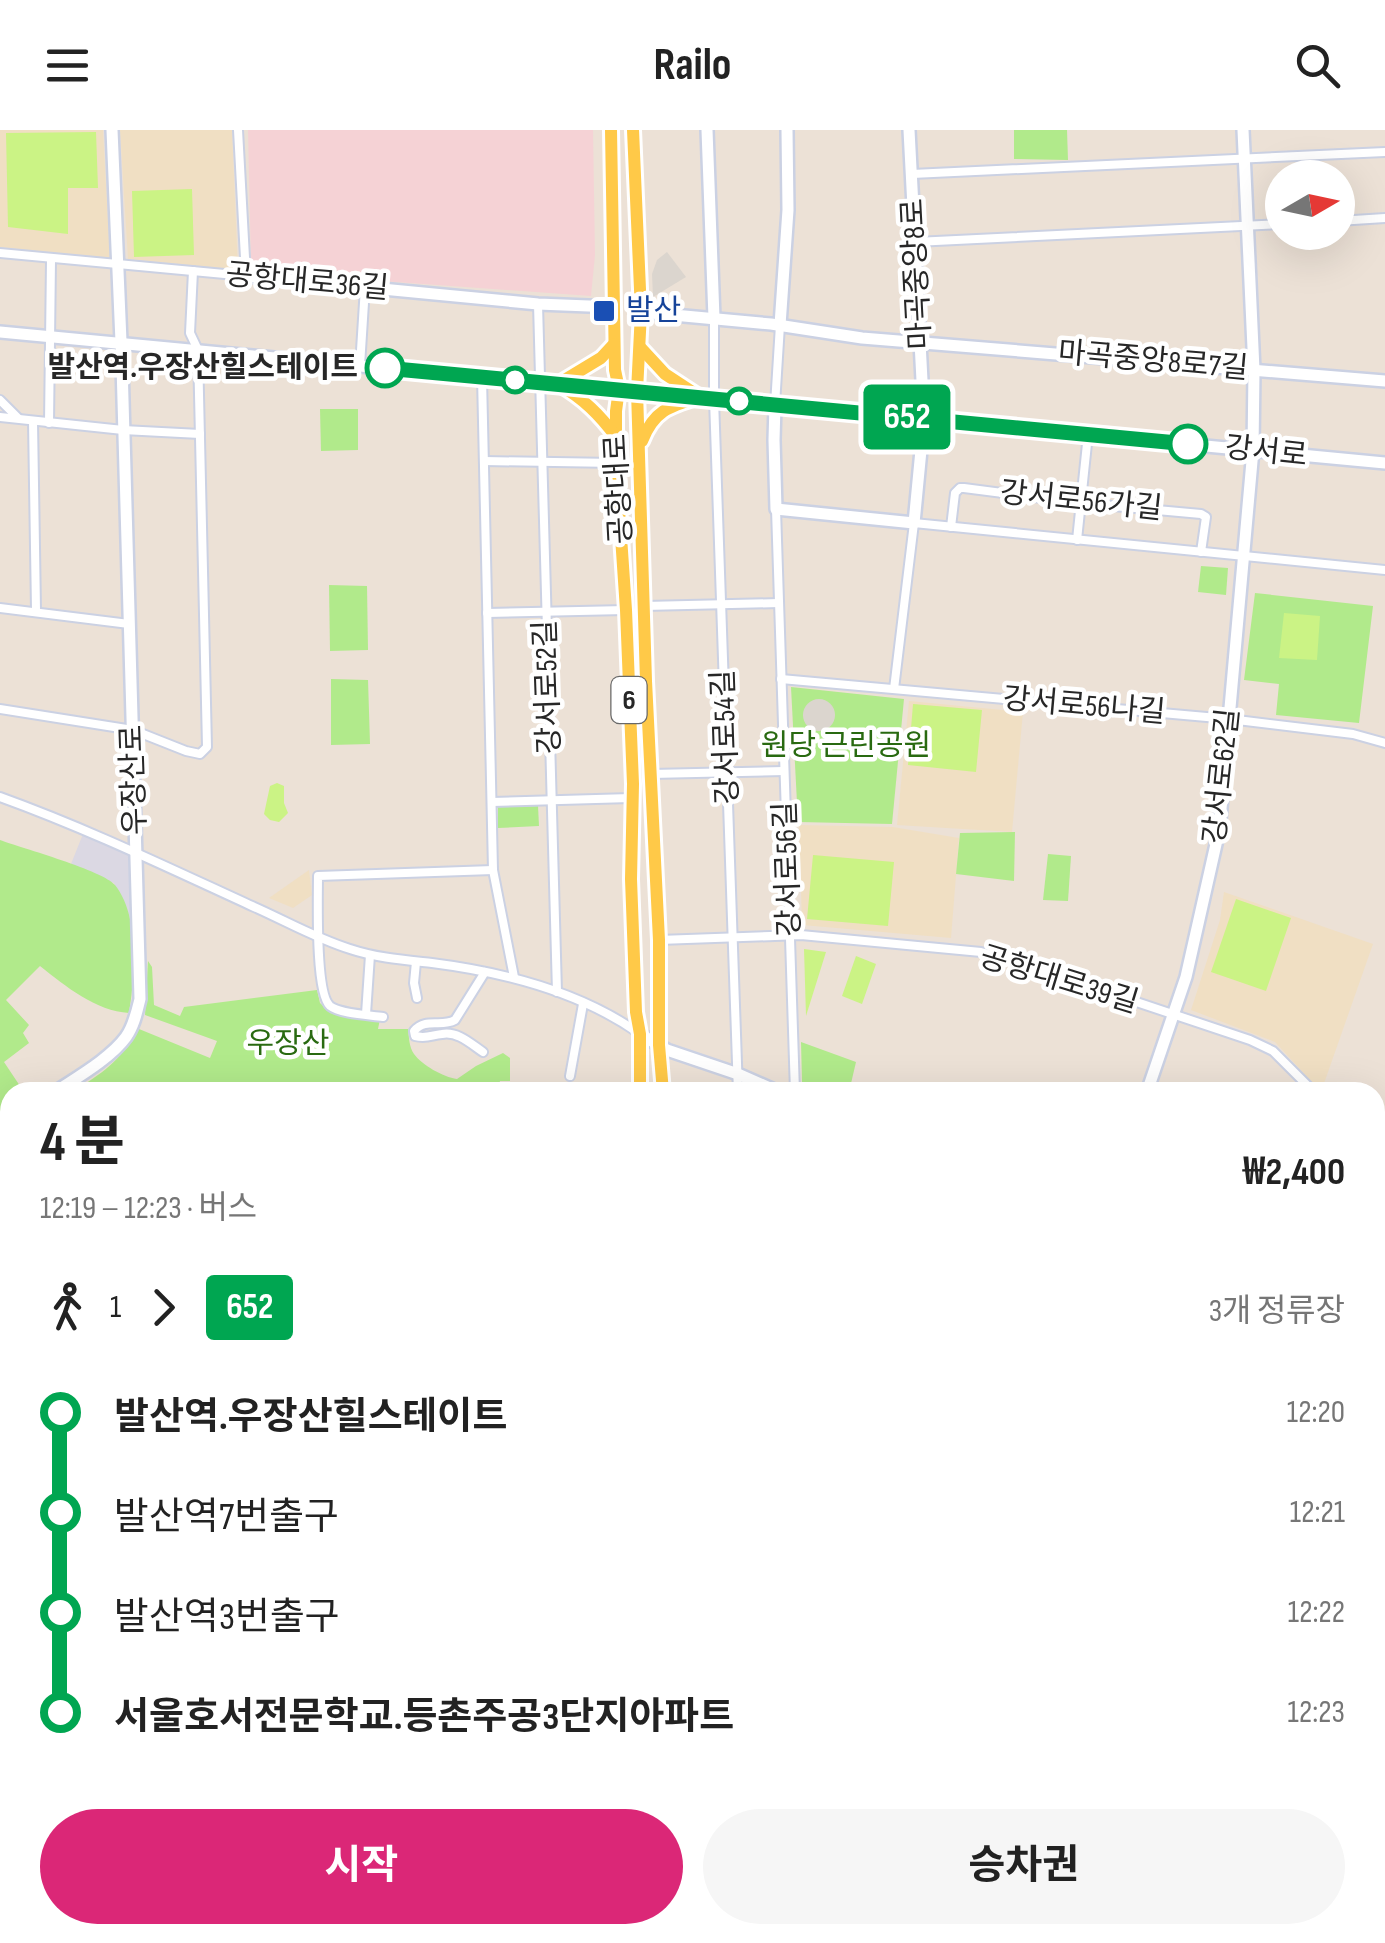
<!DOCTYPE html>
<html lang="ko">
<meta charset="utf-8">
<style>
body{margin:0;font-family:"Sofia Sans Condensed","Noto Sans KR",sans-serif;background:#f6f6f6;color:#222;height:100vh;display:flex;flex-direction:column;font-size:38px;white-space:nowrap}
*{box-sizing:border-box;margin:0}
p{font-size:32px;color:#767676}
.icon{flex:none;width:55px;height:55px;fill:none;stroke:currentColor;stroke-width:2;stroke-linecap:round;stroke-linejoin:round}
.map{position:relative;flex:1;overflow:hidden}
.panel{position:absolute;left:0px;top:952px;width:1385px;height:862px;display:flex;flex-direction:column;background:#fff;border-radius:30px 30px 0 0;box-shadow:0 10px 40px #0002}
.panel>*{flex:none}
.badge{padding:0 20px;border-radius:8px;font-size:35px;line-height:65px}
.needle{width:65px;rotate:81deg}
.tools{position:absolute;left:1265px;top:30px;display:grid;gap:20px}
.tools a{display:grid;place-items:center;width:90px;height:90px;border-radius:50%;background:#fff;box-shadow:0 10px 40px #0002;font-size:50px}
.map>.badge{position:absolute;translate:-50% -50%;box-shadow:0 0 0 5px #fff}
.legs{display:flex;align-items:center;gap:15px;height:110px;padding:0 40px;font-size:32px}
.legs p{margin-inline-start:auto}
.summary{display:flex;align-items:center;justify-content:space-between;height:170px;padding:0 40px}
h1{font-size:55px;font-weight:700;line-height:75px}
.primary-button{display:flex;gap:20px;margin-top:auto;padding:20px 40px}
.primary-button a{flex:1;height:115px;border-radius:60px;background:#db2777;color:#fff;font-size:40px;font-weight:700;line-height:115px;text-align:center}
.primary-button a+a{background:#f6f6f6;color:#222}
ul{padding:0 40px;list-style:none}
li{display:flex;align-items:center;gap:35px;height:100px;font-size:38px}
li i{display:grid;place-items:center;width:15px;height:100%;margin:0 12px;background:currentColor}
li i::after{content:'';width:25px;height:25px;margin:-12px;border:8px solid;border-radius:50%;background:#fff}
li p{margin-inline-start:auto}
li:first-child i{background:linear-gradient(#0000 50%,currentColor 0)}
li:last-child i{background:linear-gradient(currentColor 50%,#0000 0)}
header{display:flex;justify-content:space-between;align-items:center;height:130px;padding:0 40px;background:#fff;font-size:45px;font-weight:700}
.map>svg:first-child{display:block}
.industrial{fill:#dbd8e3}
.education{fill:#f0dfc3}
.medical{fill:#f5d2d5}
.green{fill:#b1ea8b}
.pitch{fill:#cbf385}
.plaza{fill:#dbd5ce}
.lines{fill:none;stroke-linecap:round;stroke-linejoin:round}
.secondary-tunnel{stroke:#c5bcb3;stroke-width:11;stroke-dasharray:11 5.5;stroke-linecap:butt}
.street-casing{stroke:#cbd1e3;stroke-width:12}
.secondary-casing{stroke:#cbd1e3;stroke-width:16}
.primary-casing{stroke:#fff;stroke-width:18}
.street{stroke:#fff;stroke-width:8}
.secondary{stroke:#fff;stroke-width:11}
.primary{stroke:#ffc948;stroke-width:12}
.line-1-casing{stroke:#fff;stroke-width:22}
.line-1{stroke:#00a651;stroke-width:15}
.transit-dot{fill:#1a4fb4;stroke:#fff;stroke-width:4}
.stop-1-dot{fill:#fff;stroke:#00a651;stroke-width:5}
.labels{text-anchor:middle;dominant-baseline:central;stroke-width:9;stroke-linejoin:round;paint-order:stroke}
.shield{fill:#fff;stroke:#686868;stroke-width:2.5}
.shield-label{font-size:28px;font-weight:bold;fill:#272727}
.street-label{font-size:30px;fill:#272727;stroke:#fff}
.transit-label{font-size:30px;fill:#164399;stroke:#fff;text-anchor:start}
.stop-label{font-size:30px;font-weight:bold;fill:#272727;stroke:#fff;text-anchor:end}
.park-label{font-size:30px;fill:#296a11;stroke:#fff}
</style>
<header><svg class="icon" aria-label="menu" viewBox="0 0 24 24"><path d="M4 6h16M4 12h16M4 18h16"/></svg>Railo<svg class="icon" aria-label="search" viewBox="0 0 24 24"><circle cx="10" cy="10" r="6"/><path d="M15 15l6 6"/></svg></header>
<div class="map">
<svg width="1385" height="1813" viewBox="0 0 1385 1813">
<rect width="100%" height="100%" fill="#ece1d6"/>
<polygon class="industrial" points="83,704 131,726 132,793 114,753 71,734"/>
<g class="education">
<polygon points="0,0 103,0 110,129 0,117"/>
<polygon points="120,0 232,0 238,140 128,129"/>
<polygon points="909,571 1023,582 1012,702 897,695"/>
<polygon points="799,695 893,697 959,708 951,808 802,795"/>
<polygon points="309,740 312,765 293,778 269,768"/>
<polygon points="1224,762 1373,814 1321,962 1275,912 1191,880 1220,790"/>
<polygon points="834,1805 1197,1805 1193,1813 832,1813"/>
</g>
<polygon class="medical" points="248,0 593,0 595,125 591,166 257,142 251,136"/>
<g class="green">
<polygon points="1014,0 1067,0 1068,30 1014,29"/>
<polygon points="320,279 358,279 358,320 321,321"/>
<polygon points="1201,436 1228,438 1226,465 1198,462"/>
<polygon points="329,455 367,456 368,520 330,521"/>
<polygon points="1255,463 1373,476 1359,593 1276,585 1279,554 1244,550"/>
<polygon points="331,549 368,550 370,614 331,615"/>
<polygon points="791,557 904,569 892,694 798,692"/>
<polygon points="538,676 539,696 498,698 498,677"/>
<polygon points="1015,702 1014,751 956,744 960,703"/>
<path d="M 0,710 C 22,718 104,741 115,755 C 140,787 135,845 129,883 C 96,881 65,856 40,836 L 6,870 L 29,895 L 23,903 L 29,913 L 4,932 L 24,962 L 10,962 L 10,1188 L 0,1173 L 0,1010 L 4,1005 L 0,999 Z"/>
<polygon points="1048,724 1071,726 1068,771 1043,770"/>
<path d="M 148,831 L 152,837 L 154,875 L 180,886 L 184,877 L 317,860 L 320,873 L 329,881 L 380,889 L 378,899 L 408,899 C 409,907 409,917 414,924 C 422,935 443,947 457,949 L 476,936 L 503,923 L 510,928 L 510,951 L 500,951 L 497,962 L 72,962 C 103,943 119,932 139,899 L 210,928 L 217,911 L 145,885 Z"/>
<polygon points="801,912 856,932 849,962 808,961 802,952"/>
</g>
<g class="pitch">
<polygon points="96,2 98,58 68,58 68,104 8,97 6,3"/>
<polygon points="192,59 194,125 134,127 132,61"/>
<polygon points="1284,483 1320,486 1317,530 1279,528"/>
<polygon points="913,574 982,580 976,642 908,635"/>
<polygon points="277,653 284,656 284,673 288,683 279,692 270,690 264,684 270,656"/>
<polygon points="813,725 894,732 888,796 807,789"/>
<polygon points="1236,769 1291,788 1266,861 1211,842"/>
<polygon points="804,819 826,822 806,886"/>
<polygon points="856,826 876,834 862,874 842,866"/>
</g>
<g class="plaza">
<polygon points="667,122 686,147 653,167 652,144 657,130"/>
<circle cx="819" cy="585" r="16"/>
</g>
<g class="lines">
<polyline class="secondary-tunnel" points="1,1001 10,994"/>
<g class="street-casing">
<g id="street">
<polyline points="912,44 1385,22"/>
<polyline points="1338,91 1385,88"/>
<polyline points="915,112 1282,94"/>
<polyline points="0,123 246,146 238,0"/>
<polyline points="538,174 557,862"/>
<polyline points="714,188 714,269 738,962"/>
<polyline points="360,236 365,157"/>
<polyline points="482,247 493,740 514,847"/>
<polyline points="0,270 18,288"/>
<polyline points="775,275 780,195"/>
<polyline points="0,287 123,300 200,304"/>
<polyline points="33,291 36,480"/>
<polyline points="49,293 51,130"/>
<polyline points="484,331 616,333"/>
<polyline points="776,379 795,962"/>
<polyline points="951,397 955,363 960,358 964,358 1080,373 1201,384 1206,387 1201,422"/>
<polyline points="1077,410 1088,304"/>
<polyline points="644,476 779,473"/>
<polyline points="0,478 129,494"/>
<polyline points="487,483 626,480"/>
<polyline points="781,549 1229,589 1353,604 1385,613"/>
<polyline points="894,559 914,393 1385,440"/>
<polyline points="0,579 133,600 186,621 200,624 207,617 198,220 190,203 193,141"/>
<polyline points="651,644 784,641"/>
<path d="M 0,667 C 86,698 169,738 252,776 C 284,790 317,809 350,819 C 377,828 404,830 432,833 C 503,842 581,862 640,904"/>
<polyline points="492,672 631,668"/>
<polyline points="659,810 801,805 981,822 1023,834 1250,910 1273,921 1314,962"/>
<polyline points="416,832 414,853 417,868"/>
<polyline points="366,884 370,825"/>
<path d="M 383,887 C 370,885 340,884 330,876 C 315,863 318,769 318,746 L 493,740"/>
<path d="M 483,922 C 471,914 458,901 442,904 C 431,905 427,909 415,906 L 414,901 C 426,887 441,898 455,890 L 485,842"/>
<polyline points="570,946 583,874"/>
<polyline points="1375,1019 1385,1024"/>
<polyline points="1375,1315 1385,1319"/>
<polyline points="1375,1351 1385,1327"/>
<polyline points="0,1364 10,1368"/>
<polyline points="0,1397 10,1402"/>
<polyline points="0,1480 10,1485"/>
<polyline points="0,1535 10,1514"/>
<polyline points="1375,1543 1385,1548"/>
<polyline points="0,1727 8,1694"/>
<polyline points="0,1774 10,1777"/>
<polyline points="108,1805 138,1813"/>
<polyline points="301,1805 306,1813"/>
<polyline points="388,1805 397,1807 412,1805"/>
<polyline points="206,1813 208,1805"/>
<polyline points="1200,1813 1204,1805"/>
</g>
</g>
<g class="secondary-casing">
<g id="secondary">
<polyline points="707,0 714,188"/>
<polyline points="246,146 538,174 614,177"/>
<polyline points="641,182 771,194 862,208 1385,251"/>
<polyline points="780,195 788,80 787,0"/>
<polyline points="0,202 1385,333"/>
<polyline points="775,275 774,310 776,379 914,393 924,289 909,0"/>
<polyline points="640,904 667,920 738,944 779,962"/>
<path d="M 55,962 C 76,948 111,928 126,907 C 134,896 137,881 140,869 L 122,235 L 112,0"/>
<polyline points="1147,962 1186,847 1219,701 1253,320 1254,240 1243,0"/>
<polyline points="0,1002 1,1001"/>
<polyline points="1375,1172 1385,1175"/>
<polyline points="0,1193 10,1209"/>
<polyline points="1375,1621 1385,1599"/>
<polyline points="0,1690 10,1694"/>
<polyline points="120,1813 121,1805"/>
<polyline points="824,1813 826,1805"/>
<polyline points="1292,1813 1295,1805"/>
</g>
</g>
<g class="primary-casing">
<g id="primary">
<polyline points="611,0 615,240 619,259 616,281 616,333 626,480 633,654 631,749 636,882 640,904 640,962"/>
<polyline points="633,0 641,182 637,261 646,551 659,810 659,915 663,962"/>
<path d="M 614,214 L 601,228 L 558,254 C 583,268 600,285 617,308"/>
<polyline points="640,217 665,244 700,267"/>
<path d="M 642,311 C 654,280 670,276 700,267"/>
<polyline points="0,1603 10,1608"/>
<polyline points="419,1805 424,1813"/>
<polyline points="586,1805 591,1813"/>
<polyline points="658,1805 690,1813"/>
<polyline points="492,1813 494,1805"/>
<polyline points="515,1813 516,1805"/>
<polyline points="641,1813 651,1805"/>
</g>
</g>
<use href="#street" class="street"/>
<use href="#secondary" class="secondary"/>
<use href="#primary" class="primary"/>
</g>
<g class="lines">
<g class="line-1-casing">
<polyline id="line-1" points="385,238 1188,314"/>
</g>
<use href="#line-1" class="line-1"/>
</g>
<rect class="transit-dot" x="592" y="169" width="24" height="24" rx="5"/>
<g class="stop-1-dot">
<circle cx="385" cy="238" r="18"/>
<circle cx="515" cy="250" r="12"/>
<circle cx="739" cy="271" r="12"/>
<circle cx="1188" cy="314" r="18"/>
</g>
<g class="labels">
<rect class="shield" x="611.5" y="547" width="35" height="46" rx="8"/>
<g class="shield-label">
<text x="629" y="570">6</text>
</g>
<g class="street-label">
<text transform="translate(917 144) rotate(-93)">마곡중앙8로</text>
<text transform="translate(307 152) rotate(5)">공항대로36길</text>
<text transform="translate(1153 231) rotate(5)">마곡중앙8로7길</text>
<text transform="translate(1266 322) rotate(6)">강서로</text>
<text transform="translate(619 359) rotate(-93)">공항대로</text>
<text transform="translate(1081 371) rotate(6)">강서로56가길</text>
<text transform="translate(548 557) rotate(-92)">강서로52길</text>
<text transform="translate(1084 576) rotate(5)">강서로56나길</text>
<text transform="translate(726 607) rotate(-92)">강서로54길</text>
<text transform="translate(1222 646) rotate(-84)">강서로62길</text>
<text transform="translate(134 650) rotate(-92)">우장산로</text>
<text transform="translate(788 739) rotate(-92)">강서로56길</text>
<text transform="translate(1059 850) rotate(17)">공항대로39길</text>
</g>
<g class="transit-label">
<text x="626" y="181">발산</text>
</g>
<g class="stop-label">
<text x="358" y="238">발산역.우장산힐스테이트</text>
</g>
<g class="park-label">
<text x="846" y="616">원당 근린공원</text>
<text x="288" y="914">우장산</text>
</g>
</g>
</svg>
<div class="tools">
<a><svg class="needle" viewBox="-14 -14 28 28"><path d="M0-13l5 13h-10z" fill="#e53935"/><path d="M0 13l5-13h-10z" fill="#767676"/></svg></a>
</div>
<b class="badge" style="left:907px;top:287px;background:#00a651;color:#fff">652</b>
<section class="panel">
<div class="summary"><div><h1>4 분</h1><p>12:19 – 12:23 · 버스</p></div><b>₩2,400</b></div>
<div class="legs"><svg class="icon" aria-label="walk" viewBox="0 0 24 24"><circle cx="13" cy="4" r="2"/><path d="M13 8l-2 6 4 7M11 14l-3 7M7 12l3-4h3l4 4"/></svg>1<svg class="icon" aria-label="forward" viewBox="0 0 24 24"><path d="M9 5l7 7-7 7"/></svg><b class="badge" style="background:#00a651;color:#fff">652</b><p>3개 정류장</p></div>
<ul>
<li><i style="color:#00a651"></i><b>발산역.우장산힐스테이트</b><p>12:20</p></li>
<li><i style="color:#00a651"></i><span>발산역7번출구</span><p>12:21</p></li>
<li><i style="color:#00a651"></i><span>발산역3번출구</span><p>12:22</p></li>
<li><i style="color:#00a651"></i><b>서울호서전문학교.등촌주공3단지아파트</b><p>12:23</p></li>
</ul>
<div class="primary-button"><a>시작</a><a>승차권</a></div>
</section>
</div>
